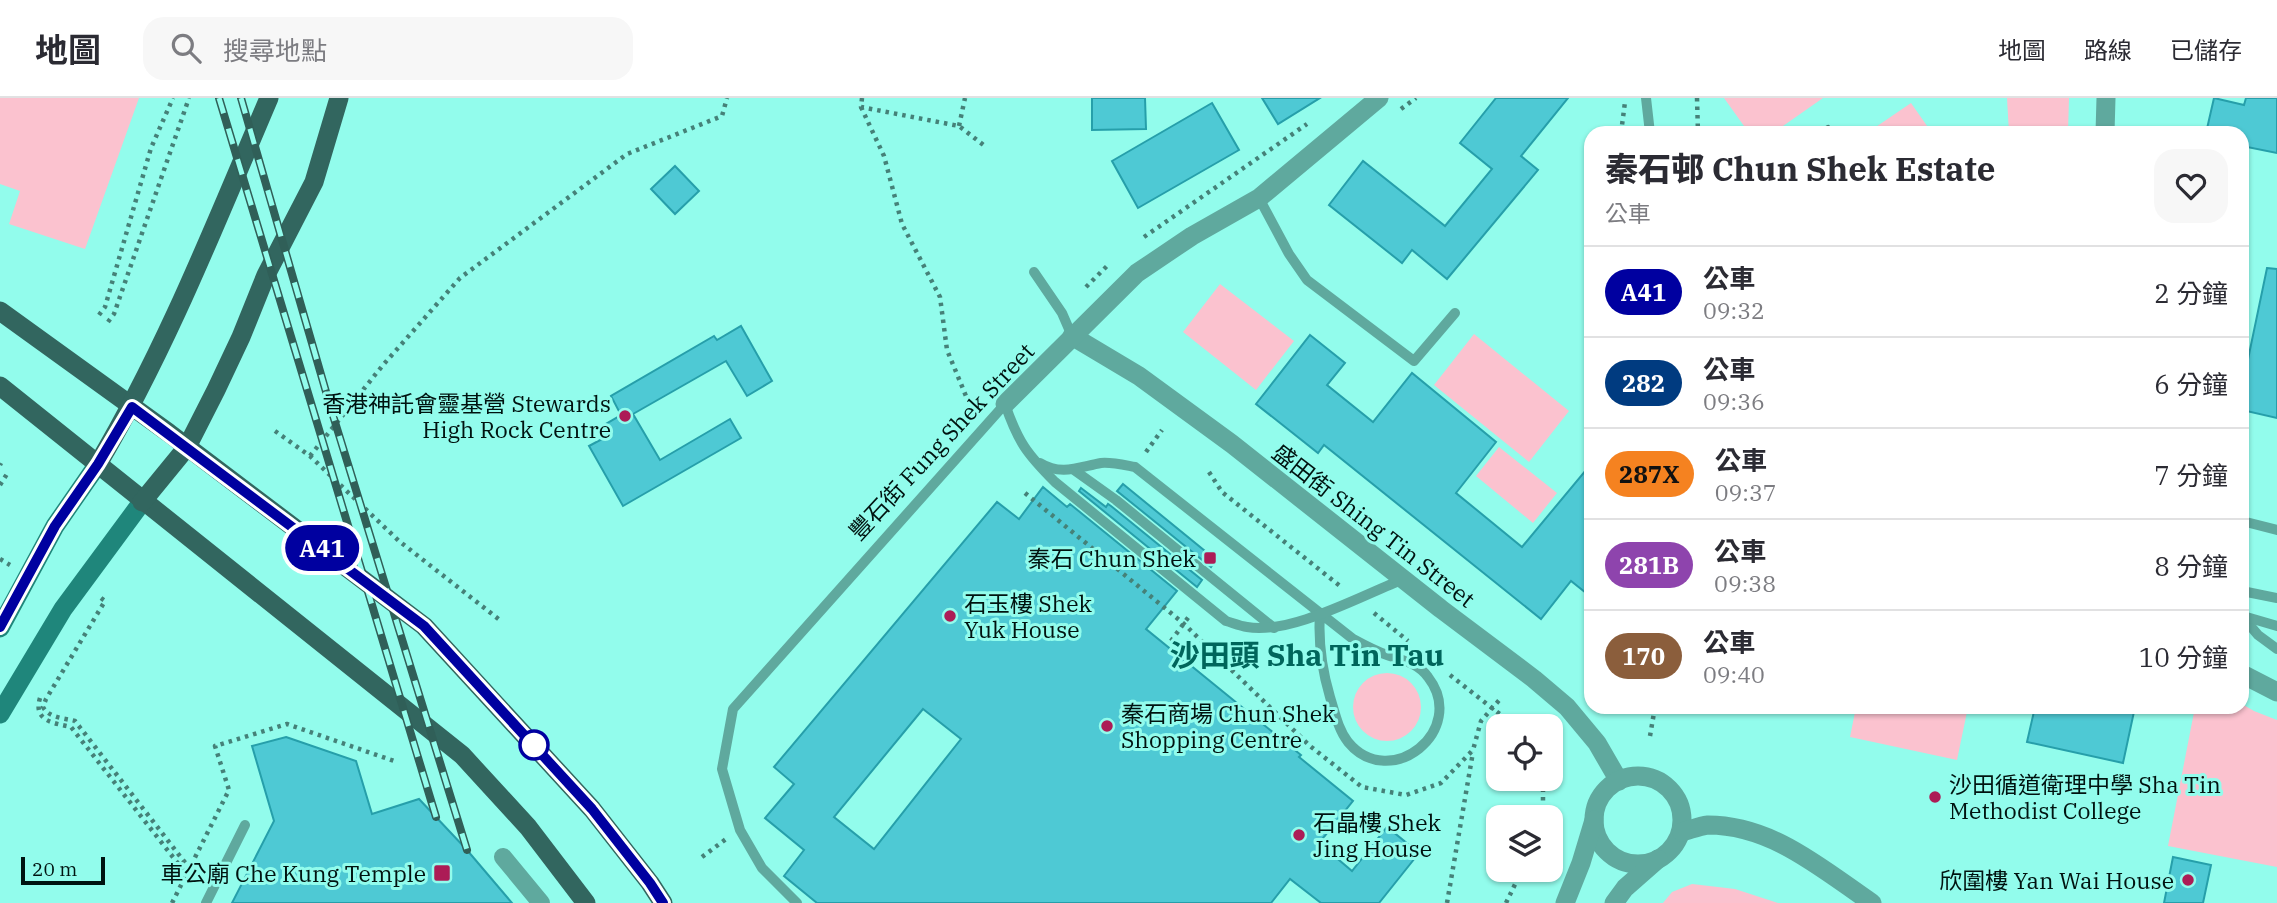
<!DOCTYPE html>
<html lang="zh-TW">
<meta charset="utf-8">
<style>
body{margin:0;font-family:"IBM Plex Serif","Noto Sans TC",serif;background:#f7f7f7;color:#2b2b33;height:100vh;display:flex;flex-direction:column;font-size:26px;white-space:nowrap}
*{box-sizing:border-box;margin:0}
p{font-size:23px;color:#7c7c81}
.icon{flex:none;width:38px;height:38px;fill:none;stroke:currentColor;stroke-width:2;stroke-linecap:round;stroke-linejoin:round}
.map{position:relative;flex:1;overflow:hidden}
.panel{position:absolute;left:1584px;top:28px;width:665px;height:588px;display:flex;flex-direction:column;background:#fff;border-radius:21px;box-shadow:0 2px 5px #0004}
.panel>*{flex:none}
.badge{padding:0 14px;border-radius:23px;font-size:24px;line-height:46px}
.buttons{position:absolute;left:1486px;top:616px;display:grid;gap:14px}
.buttons a{display:grid;place-items:center;width:77px;height:77px;border-radius:14px;background:#fff;box-shadow:0 2px 5px #0004;font-size:35px}
.scale{position:absolute;left:21px;bottom:18px;width:84px;box-sizing:border-box;padding-left:7px;border:4px solid #001310;border-top:0;font-size:19px;line-height:24px;white-space:nowrap;color:#001310;-webkit-text-stroke:5px #92fcec;paint-order:stroke}
.map>.badge{position:absolute;translate:-50% -50%;box-shadow:0 0 0 4px #fff}
.round{display:grid;place-items:center;flex:none;width:74px;height:74px;border-radius:21px;background:#f7f7f7}
.head{display:flex;align-items:center;justify-content:space-between;height:119px;padding:0 21px}
h1{font-size:33px;font-weight:800;line-height:52px}
ul{padding:0;list-style:none}
li{display:flex;align-items:center;gap:21px;height:91px;padding:0 21px;border-top:2px solid #e1e1e2}
li div{flex:1}
li b{display:block;font-size:26px}
li em{font-style:normal}
li .badge{min-width:77px;font-weight:700;text-align:center}
header{display:flex;align-items:center;gap:42px;box-sizing:border-box;height:98px;padding:0 35px;background:#fff;border-bottom:2px solid #e1e1e2}
header strong{font-size:33px}
nav{display:flex;gap:38px;margin-inline-start:auto;font-size:24px}
.search{width:490px;height:63px;background:#f7f7f7;display:flex;align-items:center;gap:18px;box-sizing:border-box;padding:0 24px;border-radius:21px;color:#7c7c81;font-size:26px}
.map>svg:first-child{display:block}
.green{fill:#fbc2cf}
.building{fill:#4ec9d4;stroke:#269faa;stroke-width:2;fill-rule:evenodd}
.lines{fill:none;stroke-linecap:round;stroke-linejoin:round}
.path{stroke:#458178;stroke-width:4.5;stroke-dasharray:3.5 5;stroke-linecap:butt}
.service{stroke:#5fa99e;stroke-width:10}
.pedestrian{stroke:#5fa99e;stroke-width:18}
.minor{stroke:#5fa99e;stroke-width:19}
.tertiary{stroke:#5fa99e;stroke-width:19}
.secondary{stroke:#1f867b;stroke-width:19}
.primary{stroke:#32665f;stroke-width:19}
.rail-casing{stroke:#305f58;stroke-width:8}
.rail{stroke:#92fcec;stroke-width:5;stroke-dasharray:16;stroke-linecap:butt}
.line-casing{stroke:#fff;stroke-width:16}
.line{stroke:#0000a0;stroke-width:10}
.poi-dot{fill:#ac1c56;stroke:#92fcec;stroke-width:2.5}
.stop-dot{fill:#fff;stroke:#0000a0;stroke-width:3.5}
.labels{text-anchor:middle;dominant-baseline:central;stroke-width:6;stroke-linejoin:round;paint-order:stroke}
.poi-label{font-size:23px;fill:#001310;stroke:#92fcec;text-anchor:end}
.street-label{font-size:23px;fill:#001310;stroke:#92fcec}
.district-label{font-size:30px;font-weight:bold;fill:#00655b;stroke:#92fcec}
</style>
<header>
<strong>地圖</strong>
<div class="search"><svg class="icon" aria-label="search" viewBox="0 0 24 24"><circle cx="10" cy="10" r="6"/><path d="M15 15l6 6"/></svg>搜尋地點</div>
<nav><a>地圖</a><a>路線</a><a>已儲存</a></nav>
</header>
<div class="map">
<svg width="2277" height="805" viewBox="0 0 2277 805">
<rect width="100%" height="100%" fill="#92fcec"/>
<g class="green">
<polygon points="0,0 139,0 85,151 9,126 20,93 0,86"/>
<polygon points="1724,0 1823,0 1773,35 1749,35"/>
<polygon points="2007,0 2069,0 2068,35 2009,35"/>
<polygon points="1911,5 1932,35 1867,35"/>
<polygon points="1220,186 1294,243 1256,292 1183,234"/>
<polygon points="1474,236 1569,313 1529,364 1434,287"/>
<polygon points="1499,349 1557,395 1533,425 1476,378"/>
<circle cx="1387" cy="609" r="34"/>
<polygon points="2242,606 2254,613 2277,622 2277,769 2168,748 2195,609 2242,609"/>
<polygon points="1856,609 1968,609 1957,662 1850,639"/>
<polygon points="1692,786 1735,791 1778,805 1663,805 1672,794"/>
</g>
<g class="building">
<polygon points="1092,0 1145,0 1146,31 1092,32"/>
<polygon points="1262,0 1320,0 1278,26"/>
<polygon points="1496,0 1568,0 1521,58 1538,72 1447,181 1412,152 1402,165 1329,107 1363,63 1445,128 1492,71 1460,45"/>
<polygon points="2214,0 2244,7 2246,0 2277,0 2277,55 2242,48 2242,35 2206,35"/>
<polygon points="1212,5 1239,52 1138,110 1112,63"/>
<polygon points="675,68 699,93 675,116 651,91"/>
<polygon points="2267,170 2277,171 2277,320 2242,312 2242,290"/>
<polygon points="741,228 772,283 747,298 726,263 633,316 660,362 730,321 741,340 623,408 589,348 604,340 599,330 621,317 611,298 714,238 717,242"/>
<polygon points="1310,237 1345,265 1327,287 1373,324 1412,275 1496,344 1456,395 1522,449 1591,366 1591,499 1571,483 1541,521 1324,347 1318,355 1256,306"/>
<polygon points="1123,386 1216,462 1211,469 1117,393"/>
<path d="M 1043,389 L 1067,409 L 1070,406 L 1177,493 L 1146,531 L 1301,657 L 1299,659 L 1353,703 L 1319,745 L 1352,773 L 1387,729 L 1419,755 L 1379,805 L 1321,805 L 1290,781 L 1271,805 L 817,805 L 784,778 L 804,752 L 765,720 L 794,686 L 774,669 L 997,404 L 1019,421 ZM 923,611 L 961,641 L 874,751 L 834,719 Z"/>
<polygon points="1081,390 1106,409 1108,406 1111,408 1202,482 1197,489 1079,393"/>
<polygon points="2035,609 2135,609 2123,665 2027,644"/>
<polygon points="286,639 356,663 372,716 419,701 467,752 512,805 232,805 274,723 252,648"/>
<polygon points="2173,759 2211,767 2203,805 2164,805"/>
</g>
<g class="lines">
<g class="path">
<polyline points="862,0 861,9 959,28 986,49"/>
<polyline points="1697,0 1698,35"/>
<polyline points="861,9 884,58 902,126 940,199 947,252 973,315"/>
<polyline points="1401,11 1416,0"/>
<polyline points="959,28 965,0"/>
<polyline points="1621,35 1625,4"/>
<polyline points="1819,35 1828,29 1832,35"/>
<polyline points="1144,139 1307,26"/>
<polyline points="1086,189 1107,168"/>
<polyline points="99,217 105,209 151,50 173,0"/>
<polyline points="108,224 114,216 189,0"/>
<polyline points="275,333 310,358 399,443 501,523"/>
<polyline points="1146,354 1162,332"/>
<polyline points="310,358 383,267 460,180 627,56 722,18 727,0"/>
<polyline points="0,367 1,365"/>
<polyline points="1209,374 1222,394 1340,488"/>
<polyline points="0,387 7,376"/>
<polyline points="1025,395 1183,525 1310,648 1362,689 1406,697 1441,685 1473,652 1481,623 1502,599"/>
<polyline points="0,461 10,467"/>
<path d="M 101,500 L 105,503 L 46,601 L 43,609 C 49,620 64,620 75,623 L 190,771"/>
<polyline points="1374,515 1408,543"/>
<polyline points="1171,543 1190,517"/>
<polyline points="1450,577 1515,628"/>
<path d="M 40,600 C 33,623 53,625 71,629 L 187,777"/>
<polyline points="1650,638 1655,609"/>
<polyline points="1540,719 1543,710 1543,681"/>
<polyline points="702,759 726,741"/>
<polyline points="172,805 229,692 215,648 287,626 397,664"/>
<polyline points="1447,805 1473,654"/>
<polyline points="1506,805 1522,772"/>
</g>
<g class="service">
<polyline points="1646,0 1650,35"/>
<polyline points="1259,100 1289,156 1307,182 1414,263 1455,215"/>
<polyline points="1034,174 1062,215 1072,238"/>
<path d="M 1040,365 C 1061,378 1079,369 1101,365 C 1112,364 1124,367 1135,369 L 1353,541 C 1364,547 1375,553 1387,557 C 1403,563 1417,564 1428,579 C 1469,632 1390,695 1348,644 C 1338,631 1335,615 1330,599 C 1322,572 1318,544 1320,515"/>
<polyline points="1074,372 1116,402 1274,530"/>
<polyline points="2242,423 2277,432"/>
<polyline points="2242,493 2277,500"/>
<polyline points="2242,518 2258,537 2277,551"/>
<polyline points="2243,518 2277,528"/>
<polyline points="206,805 245,727"/>
<path d="M 797,805 L 762,770 L 740,732 L 722,671 L 733,611 L 1005,306 C 1018,344 1027,356 1055,384 L 1226,523 C 1233,525 1240,528 1247,529 C 1291,537 1362,497 1404,481"/>
</g>
<polyline class="pedestrian" points="503,759 541,805"/>
<g class="minor">
<polyline points="2105,35 2106,0"/>
<polyline points="1072,238 1139,278 1232,346 1441,511 1534,581 1567,609 1597,645 1619,683"/>
<polyline points="1005,306 1137,175 1192,138 1259,100 1379,0"/>
<polyline points="2242,576 2277,594"/>
<circle cx="1638" cy="722" r="44"/>
<path d="M 1682,734 C 1690,732 1699,728 1708,727 C 1772,727 1822,771 1872,805"/>
</g>
<g class="tertiary">
<polyline points="1565,805 1581,765 1594,722"/>
<polyline points="1614,805 1625,790 1658,761"/>
</g>
<g class="secondary">
<polyline points="0,530 55,428 98,366"/>
<polyline points="0,616 63,511 142,404"/>
</g>
<g class="primary">
<polyline points="0,213 169,335 424,528 592,711 650,785 663,805"/>
<polyline points="0,288 462,657 528,729 586,805"/>
<path d="M 98,366 C 167,249 216,124 269,0"/>
<polyline points="142,404 187,349 216,292 241,239 266,177 314,84 339,0"/>
</g>
<g class="rail-casing">
<g id="rail">
<polyline points="219,0 436,719"/>
<polyline points="241,0 331,311 467,752"/>
</g>
</g>
<use href="#rail" class="rail"/>
</g>
<g class="lines">
<g class="line-casing">
<polyline id="line" points="0,529 55,428 98,366 132,309 424,528 592,711 650,785 663,805"/>
</g>
<use href="#line" class="line"/>
</g>
<g class="poi-dot">
<circle cx="625" cy="318" r="7"/>
<rect x="1203" y="453" width="14" height="14" rx="3.5"/>
<circle cx="950" cy="518" r="7"/>
<circle cx="1107" cy="628" r="7"/>
<circle cx="1935" cy="699" r="7"/>
<circle cx="1299" cy="737" r="7"/>
<rect x="433" y="766" width="18" height="18" rx="3.5"/>
<circle cx="2188" cy="782" r="7"/>
</g>
<circle class="stop-dot" cx="534" cy="647" r="14"/>
<g class="labels">
<g class="poi-label">
<text x="611" y="305">香港神託會靈基營 Stewards<tspan x="611" dy="26">High Rock Centre</tspan></text>
<text x="1196" y="460">秦石 Chun Shek</text>
<text x="964" y="505" text-anchor="start">石玉樓 Shek<tspan x="964" dy="26">Yuk House</tspan></text>
<text x="1121" y="615" text-anchor="start">秦石商場 Chun Shek<tspan x="1121" dy="26">Shopping Centre</tspan></text>
<text x="1949" y="686" text-anchor="start">沙田循道衛理中學 Sha Tin<tspan x="1949" dy="26">Methodist College</tspan></text>
<text x="1313" y="724" text-anchor="start">石晶樓 Shek<tspan x="1313" dy="26">Jing House</tspan></text>
<text x="426" y="775">車公廟 Che Kung Temple</text>
<text x="2174" y="782">欣圍樓 Yan Wai House</text>
</g>
<g class="street-label">
<text transform="translate(941 343) rotate(-47)">豐石街 Fung Shek Street</text>
<text transform="translate(1374 427) rotate(38)">盛田街 Shing Tin Street</text>
</g>
<g class="district-label">
<text x="1307" y="556">沙田頭 Sha Tin Tau</text>
</g>
</g>
</svg>
<div class="buttons">
<a><svg class="icon" aria-label="locate" viewBox="0 0 24 24"><circle cx="12" cy="12" r="6"/><path d="M12 2v4M12 18v4M2 12h4M18 12h4"/></svg></a>
<a><svg class="icon" aria-label="layers" viewBox="0 0 24 24"><path d="M12 4l9 5-9 5-9-5zM3 14l9 5 9-5"/></svg></a>
</div>
<div class="scale">20 m</div>
<b class="badge" style="left:322px;top:450px;background:#0000a0;color:#fff">A41</b>
<section class="panel">
<div class="head"><div><h1>秦石邨 Chun Shek Estate</h1><p>公車</p></div><a class="round"><svg class="icon" aria-label="heart" viewBox="0 0 24 24"><path d="M12 20l-8-8c-3-5 5-10 8-4 3-6 11-1 8 4z"/></svg></a></div>
<ul>
<li><span class="badge" style="background:#0000a0;color:#fff">A41</span><div><b>公車</b><p>09:32</p></div><em>2 分鐘</em></li>
<li><span class="badge" style="background:#003b80;color:#fff">282</span><div><b>公車</b><p>09:36</p></div><em>6 分鐘</em></li>
<li><span class="badge" style="background:#f58220;color:#111">287X</span><div><b>公車</b><p>09:37</p></div><em>7 分鐘</em></li>
<li><span class="badge" style="background:#8e44ad;color:#fff">281B</span><div><b>公車</b><p>09:38</p></div><em>8 分鐘</em></li>
<li><span class="badge" style="background:#8b5e3c;color:#fff">170</span><div><b>公車</b><p>09:40</p></div><em>10 分鐘</em></li>
</ul>
</section>
</div>
